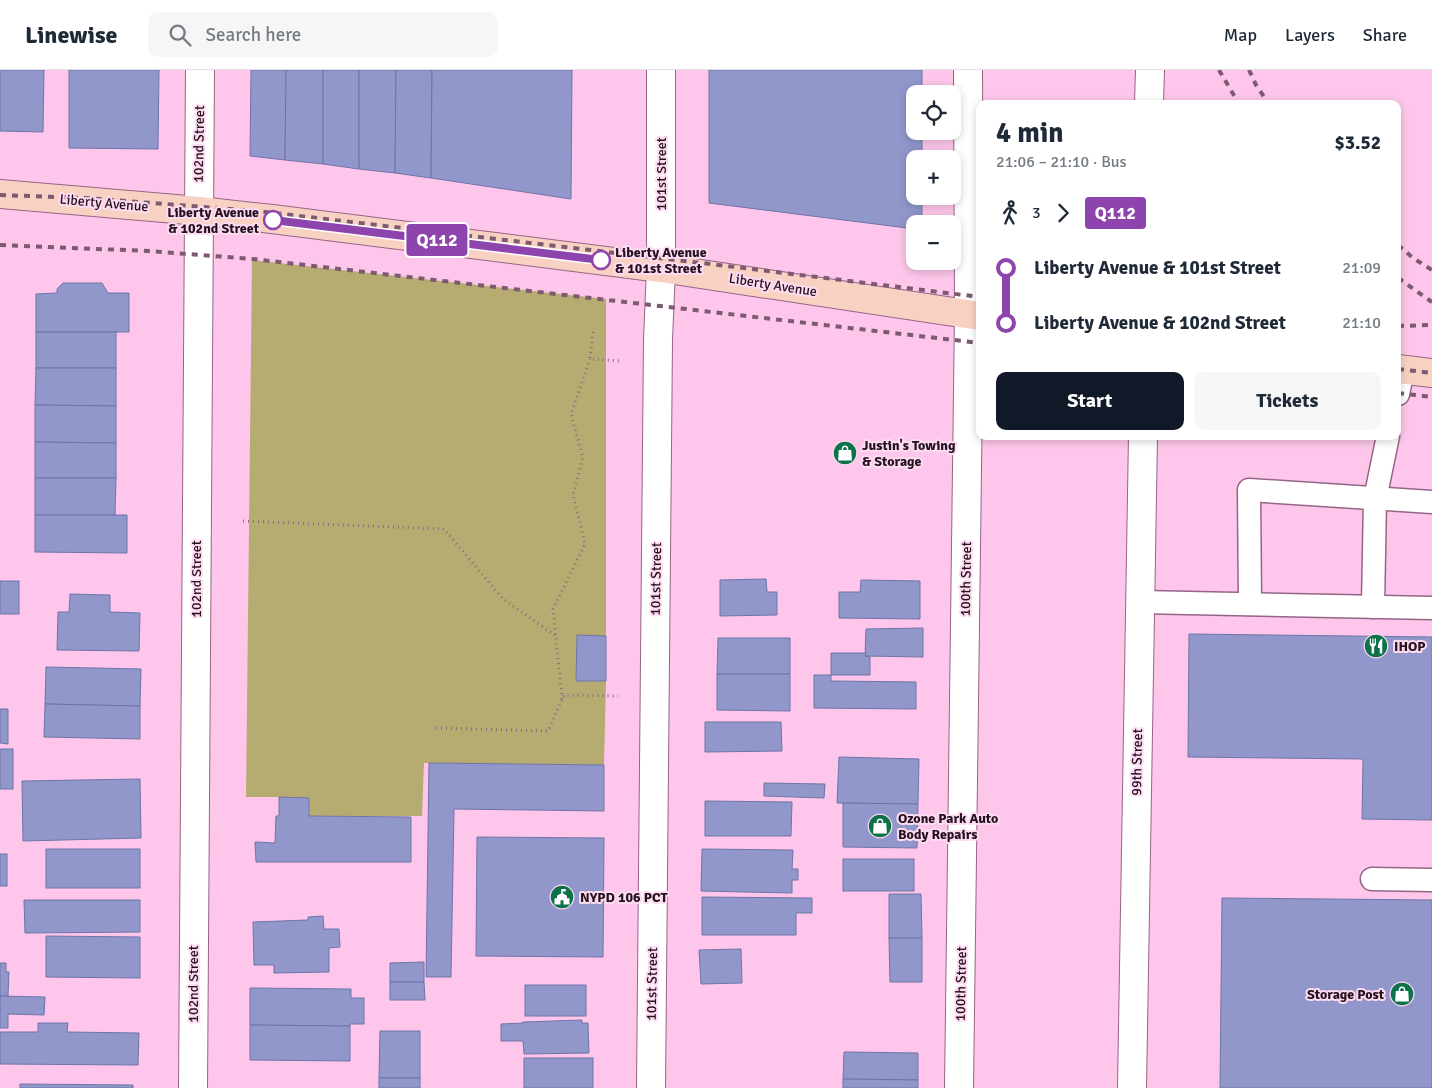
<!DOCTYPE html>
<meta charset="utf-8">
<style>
body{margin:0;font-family:Signika,sans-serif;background:#f6f6f7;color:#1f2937;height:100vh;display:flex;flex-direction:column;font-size:19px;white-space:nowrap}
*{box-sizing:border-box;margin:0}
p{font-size:16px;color:#747a83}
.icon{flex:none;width:28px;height:28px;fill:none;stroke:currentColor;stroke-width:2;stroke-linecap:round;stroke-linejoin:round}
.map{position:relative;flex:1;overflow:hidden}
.details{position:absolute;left:976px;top:30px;width:425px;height:340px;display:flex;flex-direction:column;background:#fff;border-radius:10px;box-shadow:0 2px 8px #0003}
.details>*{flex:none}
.badge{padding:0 10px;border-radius:4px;font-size:18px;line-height:32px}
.controls{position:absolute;left:906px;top:15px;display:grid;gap:10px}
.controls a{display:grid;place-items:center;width:55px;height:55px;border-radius:10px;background:#fff;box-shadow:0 2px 8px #0003;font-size:25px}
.map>.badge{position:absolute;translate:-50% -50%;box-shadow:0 0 0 2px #fff}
.legs{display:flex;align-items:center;gap:8px;height:55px;padding:0 20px;font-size:16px}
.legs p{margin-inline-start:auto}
.overview{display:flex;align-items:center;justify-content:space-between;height:85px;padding:0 20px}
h1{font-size:28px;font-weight:800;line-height:38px}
.primary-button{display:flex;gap:10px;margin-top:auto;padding:10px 20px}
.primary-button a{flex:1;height:58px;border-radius:10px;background:#111827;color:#fff;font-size:20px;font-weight:800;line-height:58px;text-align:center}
.primary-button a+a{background:#f6f6f7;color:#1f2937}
ul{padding:0 20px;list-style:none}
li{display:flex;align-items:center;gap:18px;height:55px;font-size:19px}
li i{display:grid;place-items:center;width:8px;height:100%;margin:0 6px;background:currentColor}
li i::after{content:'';width:12px;height:12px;margin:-6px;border:4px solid;border-radius:50%;background:#fff}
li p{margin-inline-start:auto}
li:first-child i{background:linear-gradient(#0000 50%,currentColor 0)}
li:last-child i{background:linear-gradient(currentColor 50%,#0000 0)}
header{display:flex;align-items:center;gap:30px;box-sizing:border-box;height:70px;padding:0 25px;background:#fff;border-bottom:1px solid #e0e1e3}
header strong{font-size:24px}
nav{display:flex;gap:28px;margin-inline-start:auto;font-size:18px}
.search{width:350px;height:45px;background:#f6f6f7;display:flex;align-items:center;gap:12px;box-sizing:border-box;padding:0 18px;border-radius:10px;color:#747a83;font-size:19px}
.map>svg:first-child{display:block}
.green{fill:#b6ac71}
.building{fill:#9197cb;stroke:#6f74a7}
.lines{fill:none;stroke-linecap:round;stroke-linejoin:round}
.lane-casing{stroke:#956586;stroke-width:25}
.street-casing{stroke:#956586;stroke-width:30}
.secondary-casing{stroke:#956586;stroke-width:30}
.path{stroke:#8e6a82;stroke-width:3;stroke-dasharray:1 4;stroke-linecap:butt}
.lane{stroke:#fff;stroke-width:22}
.street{stroke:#fff;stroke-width:28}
.secondary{stroke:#f9d1c3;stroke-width:28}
.rail{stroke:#7c5a70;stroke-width:4;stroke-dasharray:6 6;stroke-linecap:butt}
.line-1-casing{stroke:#fff;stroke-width:11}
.line-1{stroke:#8e44ad;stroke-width:8}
.stop-1-dot{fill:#fff;stroke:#8e44ad;stroke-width:2.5}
.labels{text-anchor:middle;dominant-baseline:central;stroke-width:4;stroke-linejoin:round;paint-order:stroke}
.street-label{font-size:14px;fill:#24111e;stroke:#fddbf1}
.stop-label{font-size:14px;font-weight:bold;fill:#24111e;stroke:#fddbf1;text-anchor:end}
.poi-label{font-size:14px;font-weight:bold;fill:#24111e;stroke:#fddbf1;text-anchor:start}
</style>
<header>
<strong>Linewise</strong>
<div class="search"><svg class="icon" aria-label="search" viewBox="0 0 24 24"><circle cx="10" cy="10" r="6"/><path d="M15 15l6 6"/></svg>Search here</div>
<nav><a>Map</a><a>Layers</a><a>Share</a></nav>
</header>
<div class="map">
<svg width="1432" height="1018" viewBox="0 0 1432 1018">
<rect width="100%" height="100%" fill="#fdc6ea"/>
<polygon class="green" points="252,190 606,229 606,566 577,565 576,611 606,611 604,695 424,693 422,746 309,746 279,727 246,727"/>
<g class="building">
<polygon points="0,0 44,0 43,62 0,61"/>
<polygon points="69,0 159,0 158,79 69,78"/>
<polygon points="251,0 286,0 285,90 250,86"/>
<polygon points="286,0 323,0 323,94 285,90"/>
<polygon points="323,0 359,0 359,99 323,94"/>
<polygon points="359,0 396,0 395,103 359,99"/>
<polygon points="396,0 432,0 431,108 395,103"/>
<polygon points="432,0 572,0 571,129 431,108"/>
<polygon points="709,0 922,0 922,24 915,24 915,61 922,61 922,89 915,89 915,126 922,126 922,154 915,154 915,159 709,133"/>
<polygon points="63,213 102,213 108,223 129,223 129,262 36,262 36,224 57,223 57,219"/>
<rect x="36" y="262" width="80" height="36"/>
<polygon points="36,298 116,298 116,336 35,335"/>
<polygon points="35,335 116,336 116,373 35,372"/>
<polygon points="35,372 116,373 116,408 35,408"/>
<polygon points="35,408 116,408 115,445 35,445"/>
<polygon points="35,445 127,445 127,483 35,482"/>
<polygon points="766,509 767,522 777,522 777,545 720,546 720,510"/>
<polygon points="861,510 920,511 920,549 839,548 839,522 860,522"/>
<rect x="0" y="511" width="19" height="33"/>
<polygon points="70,524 110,525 110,542 140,543 139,581 57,580 58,542 69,542"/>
<polygon points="923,558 923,587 865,586 866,559"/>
<polygon points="1189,564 1432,567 1432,750 1362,749 1363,689 1188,687"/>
<polygon points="577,565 606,566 606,611 576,611"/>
<polygon points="718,568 790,568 790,604 717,604"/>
<polygon points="831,583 866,583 865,586 870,587 870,605 831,605"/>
<polygon points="46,597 141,599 140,636 45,634"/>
<polygon points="717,604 790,604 790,641 717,640"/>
<polygon points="814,605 831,605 831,611 916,612 916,639 814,638"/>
<polygon points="45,634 140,636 140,669 44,667"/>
<polygon points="0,639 8,639 8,674 0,673"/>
<polygon points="705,652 781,652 782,681 705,682"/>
<rect x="0" y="679" width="13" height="40"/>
<polygon points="839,687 919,689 918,734 837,733"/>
<polygon points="429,693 604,695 604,741 454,739 451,907 426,907"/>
<polygon points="140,709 141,768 23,771 22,711"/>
<polygon points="764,713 825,714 824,728 764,726"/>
<polygon points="279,727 309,728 309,746 411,747 411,792 256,792 255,772 275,773 276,746 279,746"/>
<polygon points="705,731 792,732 791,766 705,766"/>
<polygon points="843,733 918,734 917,778 843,777"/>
<polygon points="477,767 604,768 603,887 476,886"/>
<rect x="46" y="779" width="94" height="39"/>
<polygon points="702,779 793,780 792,799 798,799 798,810 792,810 792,823 701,821"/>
<rect x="0" y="784" width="7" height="32"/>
<rect x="843" y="789" width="71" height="32"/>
<polygon points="889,824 921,824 922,868 889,868"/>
<polygon points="702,827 812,828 812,843 796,843 796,865 702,865"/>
<polygon points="1222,828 1432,830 1432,1018 1220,1018"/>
<polygon points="24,830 140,830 140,862 25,863"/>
<polygon points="323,846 324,859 339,859 340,877 329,878 329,902 274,903 274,895 254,895 253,852 308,850 308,847"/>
<polygon points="46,866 140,867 140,908 46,907"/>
<polygon points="889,868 922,868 922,912 890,912"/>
<polygon points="741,879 742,913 701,914 699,880"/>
<polygon points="424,892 424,912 390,912 390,893"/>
<polygon points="0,893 6,893 6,902 9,902 8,926 0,926"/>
<polygon points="390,912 424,912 425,930 390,930"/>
<rect x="525" y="915" width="61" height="31"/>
<polygon points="250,918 351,919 351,928 364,928 364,954 350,954 350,956 250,955"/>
<polygon points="0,926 45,927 44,945 8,944 8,958 0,958"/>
<polygon points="582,950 582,953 588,953 589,983 524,984 523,971 501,971 501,954 523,953 523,952"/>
<polygon points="38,953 68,953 67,962 139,963 138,995 0,994 0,962 38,962"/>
<polygon points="250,955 350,956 350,991 250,990"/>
<polygon points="380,961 420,961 420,1008 379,1008"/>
<polygon points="844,982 918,983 918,1010 843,1009"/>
<rect x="524" y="988" width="69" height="30"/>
<rect x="379" y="1008" width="41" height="10"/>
<polygon points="843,1009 918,1010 918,1018 843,1018"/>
<polygon points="20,1014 133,1015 133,1018 20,1018"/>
</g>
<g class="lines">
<g class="lane-casing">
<g id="lane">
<polyline points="1398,324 1403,300"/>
<polyline points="1140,532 1432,538"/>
<polyline points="1250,534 1249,420 1432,432"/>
<polyline points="1373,537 1375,429 1388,366"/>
<polyline points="1372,809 1432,810"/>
</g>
</g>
<g class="street-casing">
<g id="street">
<polyline points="1149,34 1150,0"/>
<polyline points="193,1018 200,0"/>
<polyline points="651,1018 658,270 661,198 661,0"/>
<polyline points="959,1018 969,245 968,0"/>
<polyline points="1132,1018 1143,366"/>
</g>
</g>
<g class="secondary-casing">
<g id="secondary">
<polyline points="0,124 199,141 272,149 661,198 980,246"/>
<polyline points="1398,299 1432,303"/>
</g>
</g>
<g class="path">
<polyline points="593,262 590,289 621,291"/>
<polyline points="243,451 444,459 503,529 556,566"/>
<polyline points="562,629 553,539 585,474 573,424 583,388 571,344 590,289"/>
<polyline points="436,658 548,661 564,625 618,626"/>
</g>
<use href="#lane" class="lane"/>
<use href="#street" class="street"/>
<use href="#secondary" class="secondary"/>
<g class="rail">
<polyline points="1219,0 1239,34"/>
<polyline points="1249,0 1256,15 1269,34"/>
<polyline points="0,125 86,128 257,141 727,196 980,227"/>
<polyline points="0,175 148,181 253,189 980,273"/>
<polyline points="1398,175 1413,188 1432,200"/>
<polyline points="1398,208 1432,232"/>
<polyline points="1398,256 1432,255"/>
<polyline points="1398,299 1432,303"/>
<polyline points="1398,323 1432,327"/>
</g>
</g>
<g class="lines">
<g class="line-1-casing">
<polyline id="line-1" points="273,150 601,190"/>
</g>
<use href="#line-1" class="line-1"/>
</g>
<defs>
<g id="shop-disc" transform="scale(1.25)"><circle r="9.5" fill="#0c7249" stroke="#fddbf1"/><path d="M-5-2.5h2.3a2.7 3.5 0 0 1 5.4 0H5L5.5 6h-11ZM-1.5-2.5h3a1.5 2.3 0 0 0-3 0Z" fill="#fff"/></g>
<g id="restaurant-disc" transform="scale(1.25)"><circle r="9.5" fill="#0c7249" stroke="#fddbf1"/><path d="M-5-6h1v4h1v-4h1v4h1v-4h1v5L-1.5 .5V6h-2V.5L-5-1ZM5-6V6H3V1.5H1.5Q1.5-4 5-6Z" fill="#fff"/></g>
<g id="civic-disc" transform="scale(1.25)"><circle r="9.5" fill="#0c7249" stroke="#fddbf1"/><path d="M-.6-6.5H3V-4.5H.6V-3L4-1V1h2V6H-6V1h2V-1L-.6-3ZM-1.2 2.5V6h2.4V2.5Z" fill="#fff"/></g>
</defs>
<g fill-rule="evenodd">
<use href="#shop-disc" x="845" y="383"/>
<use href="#restaurant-disc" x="1376" y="576"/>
<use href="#shop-disc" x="880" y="756"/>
<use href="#civic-disc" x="562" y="827"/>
<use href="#shop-disc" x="1402" y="924"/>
</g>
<g class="stop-1-dot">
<circle cx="273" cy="150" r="9"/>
<circle cx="601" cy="190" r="9"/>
</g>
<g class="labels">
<g class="street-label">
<text transform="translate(199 74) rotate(-89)">102nd Street</text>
<text transform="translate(661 104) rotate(-90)">101st Street</text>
<text transform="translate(104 133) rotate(5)">Liberty Avenue</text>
<text transform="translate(773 215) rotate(9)">Liberty Avenue</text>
<text transform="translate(196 509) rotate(-90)">102nd Street</text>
<text transform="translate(656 509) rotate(-89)">101st Street</text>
<text transform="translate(966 509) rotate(-89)">100th Street</text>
<text transform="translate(1137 692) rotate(-89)">99th Street</text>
<text transform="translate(193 914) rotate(-90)">102nd Street</text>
<text transform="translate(652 914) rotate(-89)">101st Street</text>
<text transform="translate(961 914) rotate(-89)">100th Street</text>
</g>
<g class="stop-label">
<text x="259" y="142">Liberty Avenue<tspan x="259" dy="16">&amp; 102nd Street</tspan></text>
<text x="615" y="182" text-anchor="start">Liberty Avenue<tspan x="615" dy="16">&amp; 101st Street</tspan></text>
</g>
<g class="poi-label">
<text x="862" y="375">Justin's Towing<tspan x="862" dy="16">&amp; Storage</tspan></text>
<text x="1394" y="576">IHOP</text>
<text x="898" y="748">Ozone Park Auto<tspan x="898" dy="16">Body Repairs</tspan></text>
<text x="580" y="827">NYPD 106 PCT</text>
<text x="1384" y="924" text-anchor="end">Storage Post</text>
</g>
</g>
</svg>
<div class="controls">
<a><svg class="icon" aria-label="locate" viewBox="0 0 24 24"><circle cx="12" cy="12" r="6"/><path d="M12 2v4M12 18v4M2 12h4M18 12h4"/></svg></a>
<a>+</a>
<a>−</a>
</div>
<b class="badge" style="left:437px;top:170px;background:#8e44ad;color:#fff">Q112</b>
<section class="details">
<div class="overview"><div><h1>4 min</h1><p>21:06 – 21:10 · Bus</p></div><b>$3.52</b></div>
<div class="legs"><svg class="icon" aria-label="walk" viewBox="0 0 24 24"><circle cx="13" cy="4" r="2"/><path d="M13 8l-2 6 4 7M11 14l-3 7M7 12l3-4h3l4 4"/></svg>3<svg class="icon" aria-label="forward" viewBox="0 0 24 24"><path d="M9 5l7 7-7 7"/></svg><b class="badge" style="background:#8e44ad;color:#fff">Q112</b></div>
<ul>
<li><i style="color:#8e44ad"></i><b>Liberty Avenue &amp; 101st Street</b><p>21:09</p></li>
<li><i style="color:#8e44ad"></i><b>Liberty Avenue &amp; 102nd Street</b><p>21:10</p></li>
</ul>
<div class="primary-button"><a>Start</a><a>Tickets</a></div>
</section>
</div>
